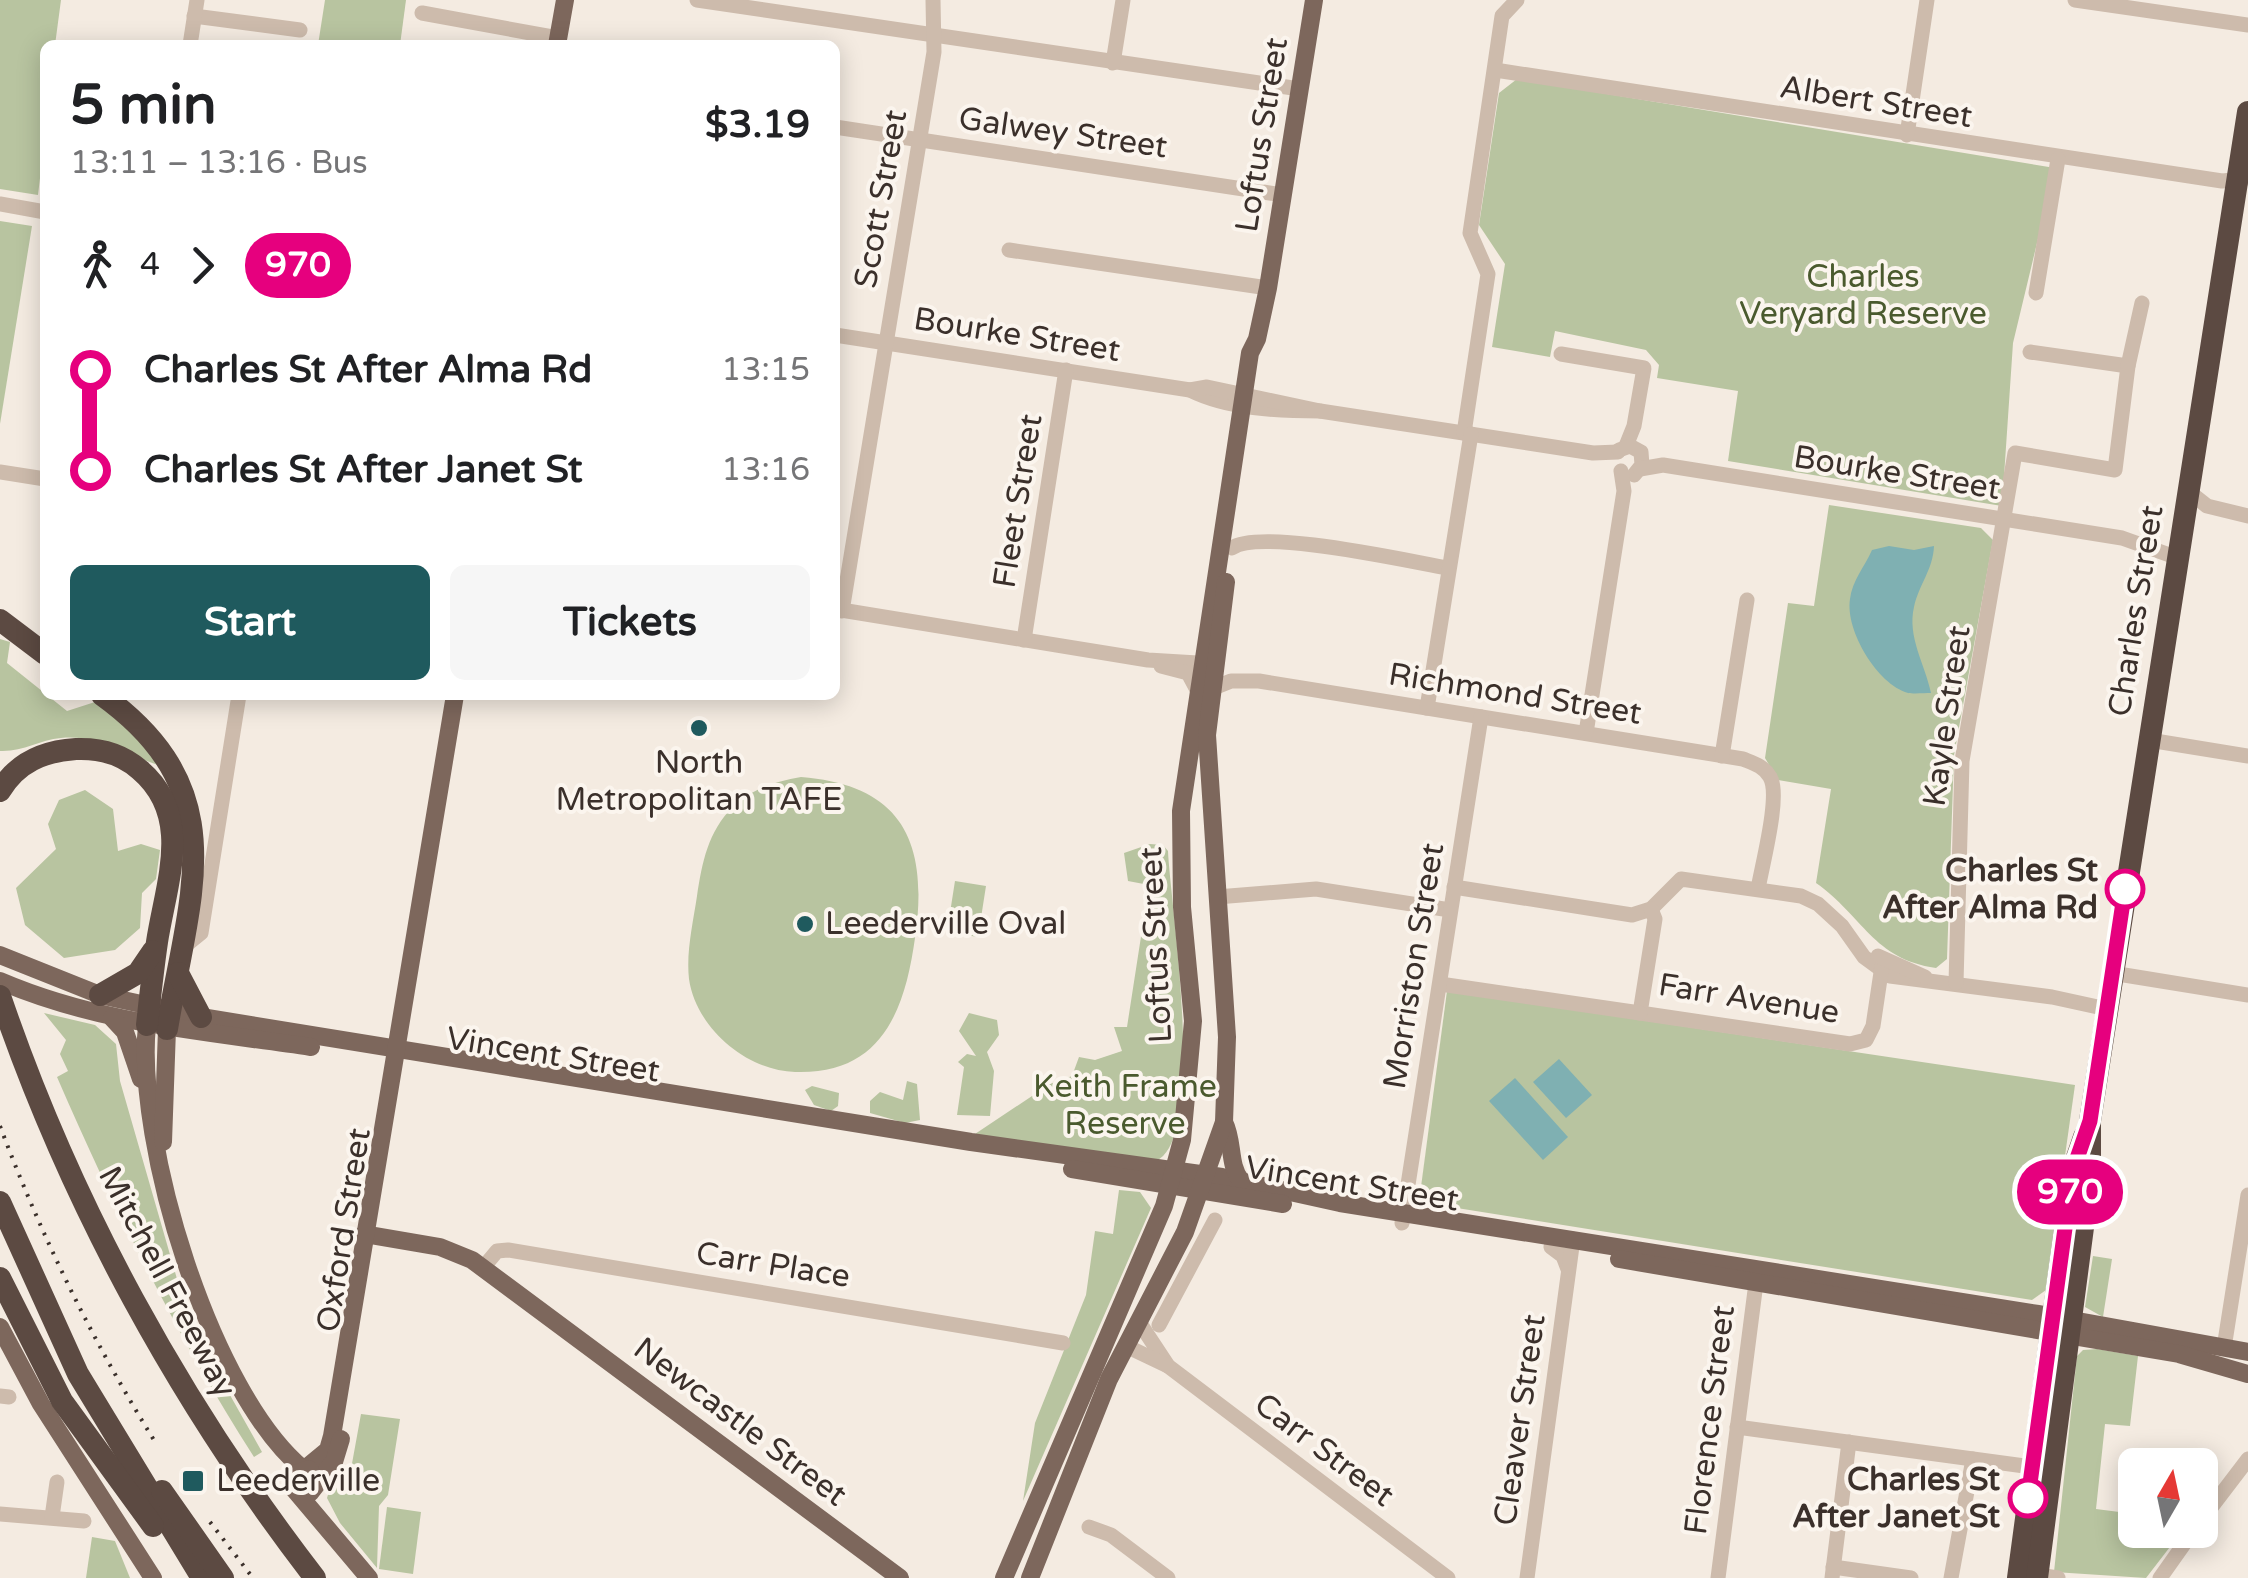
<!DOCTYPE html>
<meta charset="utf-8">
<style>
body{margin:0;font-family:"Varela Round",sans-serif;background:#f6f6f6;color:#202124;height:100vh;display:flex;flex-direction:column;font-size:38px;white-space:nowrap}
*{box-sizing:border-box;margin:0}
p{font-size:32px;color:#757577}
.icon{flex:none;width:55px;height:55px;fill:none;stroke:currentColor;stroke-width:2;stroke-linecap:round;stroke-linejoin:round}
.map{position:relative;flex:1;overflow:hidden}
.side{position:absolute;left:40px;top:40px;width:800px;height:660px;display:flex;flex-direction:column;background:#fff;border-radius:15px;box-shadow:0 5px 25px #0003}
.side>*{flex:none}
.badge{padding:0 20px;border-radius:32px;font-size:35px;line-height:65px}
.needle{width:65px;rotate:9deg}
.fabs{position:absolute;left:2118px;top:1448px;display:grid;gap:20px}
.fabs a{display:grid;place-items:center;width:100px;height:100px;border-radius:15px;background:#fff;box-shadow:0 5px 25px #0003;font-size:50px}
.map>.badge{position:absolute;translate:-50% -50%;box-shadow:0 0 0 5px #fff}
.legs{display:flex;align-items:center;gap:15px;height:110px;padding:0 30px;font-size:32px}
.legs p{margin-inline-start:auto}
.overview{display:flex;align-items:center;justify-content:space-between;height:170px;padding:0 30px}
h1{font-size:55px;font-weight:700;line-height:75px}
.action{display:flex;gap:20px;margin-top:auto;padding:20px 30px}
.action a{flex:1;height:115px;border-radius:15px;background:#1f5a5e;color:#fff;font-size:40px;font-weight:700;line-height:115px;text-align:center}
.action a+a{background:#f6f6f6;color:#202124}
ul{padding:0 30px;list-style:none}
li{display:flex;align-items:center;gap:35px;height:100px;font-size:38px}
li i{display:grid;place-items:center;width:15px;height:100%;margin:0 12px;background:currentColor}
li i::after{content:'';width:25px;height:25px;margin:-12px;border:8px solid;border-radius:50%;background:#fff}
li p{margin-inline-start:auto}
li:first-child i{background:linear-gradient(#0000 50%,currentColor 0)}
li:last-child i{background:linear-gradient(currentColor 50%,#0000 0)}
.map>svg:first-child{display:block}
.green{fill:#b8c4a0}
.water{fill:#7fb0b2}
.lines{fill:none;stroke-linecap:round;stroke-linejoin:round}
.minor{stroke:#cdbbac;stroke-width:15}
.major{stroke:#7d675c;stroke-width:18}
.highway{stroke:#5c4a42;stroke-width:22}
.rail{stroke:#3b302b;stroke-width:4;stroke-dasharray:2.5 8;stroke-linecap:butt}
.line-1-casing{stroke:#fff;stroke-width:22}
.line-1{stroke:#e6007e;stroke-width:15}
.poi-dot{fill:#1f5a5e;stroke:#fbf5ee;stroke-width:4}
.stop-1-dot{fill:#fff;stroke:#e6007e;stroke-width:5}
.labels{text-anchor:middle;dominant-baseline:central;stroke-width:8;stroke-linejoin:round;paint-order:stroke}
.street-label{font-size:32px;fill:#3b302b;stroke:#fbf5ee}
.park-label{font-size:32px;fill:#4a5a2e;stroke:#fbf5ee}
.poi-label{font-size:32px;fill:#3b302b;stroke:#fbf5ee;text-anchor:start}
.stop-label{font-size:32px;font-weight:bold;fill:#3b302b;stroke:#fbf5ee;text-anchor:end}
</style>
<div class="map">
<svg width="2248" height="1578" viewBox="0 0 2248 1578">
<rect width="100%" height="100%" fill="#f4ebe1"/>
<g class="green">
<polygon points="0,0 61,0 55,45 45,45 45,136 38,195 0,189"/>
<polygon points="325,0 406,0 400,45 318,45"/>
<polygon points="1517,79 2055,168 2013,343 2002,506 1728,461 1738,391 1657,378 1659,365 1646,350 1555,331 1550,357 1492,347 1505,264 1479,225 1499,93"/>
<polygon points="0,221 32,226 0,424"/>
<path d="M 1829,505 L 1981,528 L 1993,540 L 1954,755 L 1947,959 L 1936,968 C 1873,959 1863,916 1816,883 L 1831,789 L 1778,780 L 1765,758 L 1788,603 L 1814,606 Z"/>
<path d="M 0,639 L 10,642 L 7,663 L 67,711 L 95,702 L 140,734 L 165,767 C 128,757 101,734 61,738 C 39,740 23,752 0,751 Z"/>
<path d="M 801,777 C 903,785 929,843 915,938 C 905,1010 882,1075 795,1072 C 747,1071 696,1028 689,979 C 686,952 693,923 697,896 C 702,863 708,831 733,807 C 753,788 774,782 801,777 Z"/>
<polygon points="85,790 113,809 118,851 141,844 160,850 156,879 142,893 140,928 115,950 64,958 25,925 16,888 56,849 48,824 59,800"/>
<path d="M 1150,844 L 1163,845 L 1168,851 C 1170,901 1208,1138 1156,1161 L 969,1138 L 1050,1084 L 1072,1076 L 1079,1057 L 1095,1060 L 1122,1051 L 1114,1027 L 1127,1027 L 1149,885 L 1128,881 L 1124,853 Z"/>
<polygon points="955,881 986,886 978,937 947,932"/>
<polygon points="1447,991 2075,1085 2046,1290 2032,1300 1419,1202"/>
<path d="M 44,1013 L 95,1025 L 116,1044 L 120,1081 L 190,1324 L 262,1452 L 254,1457 C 177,1337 114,1208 57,1077 L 68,1071 L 60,1054 L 66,1040 Z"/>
<polygon points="969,1013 997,1020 999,1035 987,1052 994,1071 990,1116 957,1115 964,1067 958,1062 967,1054 976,1056 959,1031"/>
<polygon points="907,1081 917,1084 920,1120 905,1123 870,1113 870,1101 880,1092 903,1100"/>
<polygon points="812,1086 839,1093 838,1106 831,1111 814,1105 805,1090"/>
<polygon points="1119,1190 1140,1192 1151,1208 1023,1501 1035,1423 1086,1295 1095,1231 1113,1234"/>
<polygon points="2093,1256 2112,1259 2103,1317 2085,1307"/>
<polygon points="2097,1349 2138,1356 2130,1426 2105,1424 2096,1509 2135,1514 2135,1530 2183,1530 2146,1578 2054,1572 2077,1356 2083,1350"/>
<polygon points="361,1414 400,1419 388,1495 379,1506 377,1568 340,1523 327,1498 332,1481 328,1476 337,1466 349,1480"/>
<polygon points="387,1507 421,1512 413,1574 379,1569"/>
<polygon points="92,1537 115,1541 130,1578 86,1578"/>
</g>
<g class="water">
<path d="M 1889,546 L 1914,550 L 1934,546 C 1933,570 1919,584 1914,607 C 1907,637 1925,664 1931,693 C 1925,693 1914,694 1908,693 C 1877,684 1845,630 1850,599 C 1852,581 1865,566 1872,550 Z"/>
<polygon points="1559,1059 1592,1095 1566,1118 1533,1082"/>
<polygon points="1515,1078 1568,1137 1543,1160 1489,1101"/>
</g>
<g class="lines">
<g class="minor">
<polyline points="697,0 1300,89"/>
<polyline points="2075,0 2248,25"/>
<polyline points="422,13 558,38"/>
<polyline points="194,16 300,30"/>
<polyline points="190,45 197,0"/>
<polyline points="1113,63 1123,0"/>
<polyline points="1495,70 2222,181 2244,179"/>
<polyline points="835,127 1283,195"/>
<polyline points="1907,135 1927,0"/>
<polyline points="0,204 45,212"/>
<polyline points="1009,250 1268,288"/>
<polyline points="2036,293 2058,159"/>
<path d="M 835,335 L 1190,390 C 1228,409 1278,411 1320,411"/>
<polyline points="2030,352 2128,366"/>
<polyline points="1561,354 1644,368 1634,426 1626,446"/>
<polyline points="1190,390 1207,387 1320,411 1593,453 1618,452"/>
<polyline points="1464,433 1488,274 1470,233 1502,16 1517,0"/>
<polyline points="1619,450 1630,446 1641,452 1642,465 1634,475"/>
<polyline points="1640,469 1663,465 2122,538 2178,558"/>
<polyline points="0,472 45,479"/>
<polyline points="2188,491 2207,506 2248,516"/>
<path d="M 1232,548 C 1260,528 1407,561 1448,568"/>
<polyline points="835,609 1148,660 1214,664"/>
<polyline points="842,611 934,52 933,0"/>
<polyline points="1024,640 1066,370"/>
<polyline points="1161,666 1188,673 1196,688"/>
<path d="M 1211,689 L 1231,681 L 1259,681 L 1743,759 C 1753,763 1764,766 1770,777 C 1781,795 1762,865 1758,889"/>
<polyline points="1427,708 1471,434"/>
<polyline points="1586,733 1624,491 1621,471"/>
<polyline points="2149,740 2248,756"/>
<polyline points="1722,756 1747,600"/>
<polyline points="1454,887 1632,915 1651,909 1681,879 1801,896 1818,904 1842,926 1864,957 1890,976 2052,997 2107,1009"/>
<polyline points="1217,897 1316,889 1450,910"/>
<polyline points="1651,909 1655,919 1640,1013 1850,1044 1866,1040 1873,1026 1883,959"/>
<polyline points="180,950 201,933 239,695"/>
<polyline points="1878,956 1925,977"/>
<polyline points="2112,973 2248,995"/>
<polyline points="1956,983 1962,761 2015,453 2115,470 2128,366 2142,303"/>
<polyline points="1440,984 1640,1013"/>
<polyline points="1402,1223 1481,717"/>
<polyline points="1551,1247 1563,1256 1568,1269"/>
<polyline points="482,1269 497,1251 508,1250 1063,1343"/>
<polyline points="1139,1322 1168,1366 1448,1578"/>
<polyline points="1159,1325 1215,1220"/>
<polyline points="1126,1346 1168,1366"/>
<polyline points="2224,1348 2248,1195"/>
<polyline points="0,1396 9,1397"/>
<polyline points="1737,1427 2032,1467"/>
<polyline points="0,1514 84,1521"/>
<polyline points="52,1517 57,1482"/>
<polyline points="2200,1522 2248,1459"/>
<polyline points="1089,1527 1111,1535 1168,1578"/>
<polyline points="1833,1567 1911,1578"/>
<polyline points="2038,1575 2058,1578"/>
<polyline points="1527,1578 1573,1239"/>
<polyline points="1718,1578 1757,1275"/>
<polyline points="1832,1578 1849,1442"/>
<polyline points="1951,1578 1973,1459"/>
<polyline points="2160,1578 2194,1530"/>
</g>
<g class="major">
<polyline points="557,45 565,0"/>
<polyline points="0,955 100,995 201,1017 971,1142 1222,1177 1340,1203 2038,1314 2248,1352"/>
<path d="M 0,981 C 100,1024 204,1031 311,1047"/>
<polyline points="112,1018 125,1032 141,1079"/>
<path d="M 147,1025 C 135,1143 211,1393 303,1469"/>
<path d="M 1224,1122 C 1234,1142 1228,1164 1241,1181"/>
<polyline points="163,1142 167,1029"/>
<polyline points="1072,1169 1283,1204"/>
<polyline points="364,1234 440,1247 472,1260 900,1578"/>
<polyline points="1619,1259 2179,1354 2248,1374"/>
<polyline points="0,1327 41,1404 153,1578"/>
<polyline points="305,1469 328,1450 332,1436 455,695"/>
<polyline points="317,1481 334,1462 341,1439"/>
<polyline points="302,1494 310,1493 317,1484 309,1469 294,1474 293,1488 369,1578"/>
<polyline points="1004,1578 1164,1206 1182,1140 1193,1021 1182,907 1181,811 1250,353 1257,339 1268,288 1314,0"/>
<polyline points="1030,1578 1109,1379 1185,1232 1224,1122 1227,1037 1207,735 1226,582"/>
</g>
<g class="highway">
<polyline points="0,620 45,654"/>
<path d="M 102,695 C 235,791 190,891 167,1029"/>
<path d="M 0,791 C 17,762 44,751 76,749 C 100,748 122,754 140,770 C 194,816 166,883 157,942 C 153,969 150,997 147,1025"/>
<polyline points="178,973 201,1017"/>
<polyline points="100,995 138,973 153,951"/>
<path d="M 0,996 C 71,1205 180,1403 315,1578"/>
<polyline points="0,1202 78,1374 202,1578"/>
<polyline points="0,1278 62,1401 153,1526"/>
<polyline points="162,1491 223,1578"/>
<polyline points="2018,1578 2073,1169 2084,1137"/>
<polyline points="2037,1578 2090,1174 2090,1121 2248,112"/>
</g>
<g class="rail">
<path d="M 0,1126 C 42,1238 94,1344 157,1445"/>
<polyline points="210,1522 253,1578"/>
</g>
</g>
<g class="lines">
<g class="line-1-casing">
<polyline id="line-1" points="2028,1498 2073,1170 2090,1121 2125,889"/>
</g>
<use href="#line-1" class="line-1"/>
</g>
<g class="poi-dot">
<circle cx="699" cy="728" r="10"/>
<circle cx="805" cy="924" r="10"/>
<rect x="181" y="1469" width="24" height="24" rx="5"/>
</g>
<g class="stop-1-dot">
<circle cx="2125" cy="889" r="18"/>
<circle cx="2028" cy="1498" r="18"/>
</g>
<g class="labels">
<g class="street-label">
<text transform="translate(1876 102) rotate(9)">Albert Street</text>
<text transform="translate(1063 133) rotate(8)">Galwey Street</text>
<text transform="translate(1262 135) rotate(-81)">Loftus Street</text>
<text transform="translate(881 199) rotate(-80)">Scott Street</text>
<text transform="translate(1017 335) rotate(9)">Bourke Street</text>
<text transform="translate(1897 473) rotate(9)">Bourke Street</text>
<text transform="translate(1018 501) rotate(-81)">Fleet Street</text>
<text transform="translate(2136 611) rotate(-81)">Charles Street</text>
<text transform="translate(1515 694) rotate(9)">Richmond Street</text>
<text transform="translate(1947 716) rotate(-82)">Kayle Street</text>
<text transform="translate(1156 945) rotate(-93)">Loftus Street</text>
<text transform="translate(1414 966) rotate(-81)">Morriston Street</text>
<text transform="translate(1749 999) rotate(9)">Farr Avenue</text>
<text transform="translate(553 1055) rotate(9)">Vincent Street</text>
<text transform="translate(1352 1184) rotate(9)">Vincent Street</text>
<text transform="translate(344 1230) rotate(-81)">Oxford Street</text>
<text transform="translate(773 1265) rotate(9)">Carr Place</text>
<text transform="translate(167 1282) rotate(62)">Mitchell Freeway</text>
<text transform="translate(1520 1420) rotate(-82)">Cleaver Street</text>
<text transform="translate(1710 1420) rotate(-83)">Florence Street</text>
<text transform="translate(740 1422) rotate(37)">Newcastle Street</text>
<text transform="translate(1324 1450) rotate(37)">Carr Street</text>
</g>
<g class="park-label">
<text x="1863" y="277">Charles<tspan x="1863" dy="37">Veryard Reserve</tspan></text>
<text x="1125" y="1087">Keith Frame<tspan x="1125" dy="37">Reserve</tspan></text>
</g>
<g class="poi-label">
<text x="699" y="763" text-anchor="middle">North<tspan x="699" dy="37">Metropolitan TAFE</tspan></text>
<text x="825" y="924">Leederville Oval</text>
<text x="216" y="1481">Leederville</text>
</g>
<g class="stop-label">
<text x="2098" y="871">Charles St<tspan x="2098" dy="37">After Alma Rd</tspan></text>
<text x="2000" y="1480">Charles St<tspan x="2000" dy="37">After Janet St</tspan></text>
</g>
</g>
</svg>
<div class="fabs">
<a><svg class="needle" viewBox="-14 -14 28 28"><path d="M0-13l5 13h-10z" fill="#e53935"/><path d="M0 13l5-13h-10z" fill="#757577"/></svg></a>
</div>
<b class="badge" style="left:2070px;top:1192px;background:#e6007e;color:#fff">970</b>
<section class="side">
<div class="overview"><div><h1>5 min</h1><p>13:11 – 13:16 · Bus</p></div><b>$3.19</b></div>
<div class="legs"><svg class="icon" aria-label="walk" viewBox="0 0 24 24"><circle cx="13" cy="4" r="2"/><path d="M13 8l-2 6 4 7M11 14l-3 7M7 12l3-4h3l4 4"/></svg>4<svg class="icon" aria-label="forward" viewBox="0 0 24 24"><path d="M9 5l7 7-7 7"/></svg><b class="badge" style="background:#e6007e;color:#fff">970</b></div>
<ul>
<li><i style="color:#e6007e"></i><b>Charles St After Alma Rd</b><p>13:15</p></li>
<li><i style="color:#e6007e"></i><b>Charles St After Janet St</b><p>13:16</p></li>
</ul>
<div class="action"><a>Start</a><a>Tickets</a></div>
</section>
</div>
